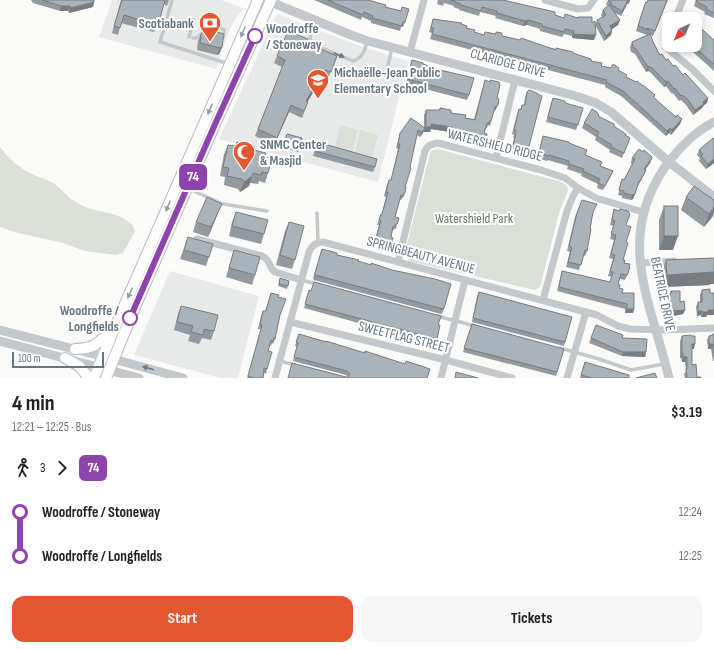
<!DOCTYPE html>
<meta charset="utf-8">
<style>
body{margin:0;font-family:"Sofia Sans Condensed",sans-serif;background:#f6f6f6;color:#222;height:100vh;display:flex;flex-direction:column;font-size:15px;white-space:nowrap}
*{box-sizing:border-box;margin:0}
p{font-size:13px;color:#767676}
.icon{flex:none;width:22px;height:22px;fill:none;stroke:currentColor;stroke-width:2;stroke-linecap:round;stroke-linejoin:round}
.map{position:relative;height:378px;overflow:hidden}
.side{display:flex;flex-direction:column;background:#fff;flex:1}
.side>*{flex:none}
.badge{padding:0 8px;border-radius:6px;font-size:14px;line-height:26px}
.needle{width:26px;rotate:224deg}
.controls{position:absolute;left:662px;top:12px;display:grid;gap:8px}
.controls a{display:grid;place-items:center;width:40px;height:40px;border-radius:8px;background:#fff;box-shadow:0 2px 10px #0003;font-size:20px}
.scale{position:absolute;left:12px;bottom:10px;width:92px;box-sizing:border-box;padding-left:4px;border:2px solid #657683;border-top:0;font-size:11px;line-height:14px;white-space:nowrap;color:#657683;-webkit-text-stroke:3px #fff;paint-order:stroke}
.map>.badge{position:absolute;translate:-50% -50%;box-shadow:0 0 0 2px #fff}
.legs{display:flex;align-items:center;gap:6px;height:44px;padding:0 12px;font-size:13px}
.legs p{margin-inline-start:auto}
.headline{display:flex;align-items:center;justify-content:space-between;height:68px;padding:0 12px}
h1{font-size:22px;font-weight:700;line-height:30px}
.primary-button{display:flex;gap:8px;margin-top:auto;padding:8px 12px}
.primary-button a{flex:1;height:46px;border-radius:12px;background:#e4572e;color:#fff;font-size:16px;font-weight:700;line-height:46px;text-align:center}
.primary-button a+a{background:#f6f6f6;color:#222}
ul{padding:0 12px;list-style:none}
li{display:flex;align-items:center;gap:14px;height:44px;font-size:15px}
li i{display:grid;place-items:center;width:6px;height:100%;margin:0 5px;background:currentColor}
li i::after{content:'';width:10px;height:10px;margin:-5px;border:3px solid;border-radius:50%;background:#fff}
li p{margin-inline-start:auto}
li:first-child i{background:linear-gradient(#0000 50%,currentColor 0)}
li:last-child i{background:linear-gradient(currentColor 50%,#0000 0)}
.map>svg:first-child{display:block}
.built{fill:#e8e9e9}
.green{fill:#dadfd7}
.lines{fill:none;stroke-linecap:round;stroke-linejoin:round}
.secondary-casing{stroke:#b3babf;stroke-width:12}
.service{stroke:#c3c8cc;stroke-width:3.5}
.minor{stroke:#c3c8cc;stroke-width:7}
.tertiary{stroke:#c3c8cc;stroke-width:9}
.secondary{stroke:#fff;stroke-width:10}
.wall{fill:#929a9f}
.shaded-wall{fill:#777d82}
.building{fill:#aab3b9;stroke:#777d82}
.oneway{fill:#939fa8}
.oneway2{fill:#6a7a87}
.line-1-casing{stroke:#fff;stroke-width:9}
.line-1{stroke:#8e44ad;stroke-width:6}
.stop-1-dot{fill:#fff;stroke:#8e44ad;stroke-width:2}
.labels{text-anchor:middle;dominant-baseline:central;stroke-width:4;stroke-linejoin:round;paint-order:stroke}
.poi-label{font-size:14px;font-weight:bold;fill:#657683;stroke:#fff;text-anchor:start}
.stop-label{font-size:14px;font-weight:bold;fill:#657683;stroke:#fff;text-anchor:start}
.street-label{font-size:14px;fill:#657683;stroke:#fff}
.park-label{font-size:14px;fill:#687a64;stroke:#fff}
</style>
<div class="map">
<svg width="714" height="378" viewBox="0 0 714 378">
<rect width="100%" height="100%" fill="#fafaf8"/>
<g class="built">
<polygon points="112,0 221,0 243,8 230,28 216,69 99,37"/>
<polygon points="277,14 360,46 408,61 378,182 219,139"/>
<polygon points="170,271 259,296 238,378 221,378 134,355"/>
</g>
<g class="green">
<polygon points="340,125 358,130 352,152 335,148"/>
<polygon points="360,130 378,135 372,157 355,153"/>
<path d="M 0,147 C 9,159 19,168 32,174 C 39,178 47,179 53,183 C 60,187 66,196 74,201 C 79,204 85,207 90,209 C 105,213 130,214 135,231 L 123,253 L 116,255 L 85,251 L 63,243 L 18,233 L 0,227 Z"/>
<polygon points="438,149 562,182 567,186 568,191 560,210 540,287 535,290 409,261 405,252 430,153 432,150"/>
</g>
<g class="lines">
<g class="secondary-casing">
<g id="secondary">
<path d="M 75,349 C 96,348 98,343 112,330"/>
<polyline points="65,358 79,366 89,378"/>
<polyline points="94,378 115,327 258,0"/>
<polyline points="106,378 135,307 216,122 271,0"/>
</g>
</g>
<g class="service">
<polyline points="172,0 160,42 229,64"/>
<path d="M 315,22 L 310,36 L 311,41 L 317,46 L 353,61 C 363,58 365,50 367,41"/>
<polyline points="219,27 224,30 223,37"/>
<polyline points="189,37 194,20"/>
<polyline points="193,38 197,38 202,33 205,34"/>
<polyline points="387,69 392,48"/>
<polyline points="189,189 223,204 267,211"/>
<polyline points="317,213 318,243"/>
<polyline points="301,280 317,284"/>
<polyline points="437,316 475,326"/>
<polyline points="560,348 599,359 631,370 664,364"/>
<polyline points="280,361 295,365"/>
</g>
<g class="minor">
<polyline points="545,0 578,9 588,8 594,0"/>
<polyline points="675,19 683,0"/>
<polyline points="669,33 666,43 668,49 692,69 714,91"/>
<polyline points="410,52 424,0"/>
<polyline points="496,158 515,80"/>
<path d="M 197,239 L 262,256 C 270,259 269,268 275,272 L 301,280"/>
<path d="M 398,262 L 425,151 C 428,145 431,144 438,143 L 541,170 L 565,178 L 578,188 L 596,198 L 643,212"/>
<polyline points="640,263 674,261"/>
<polyline points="543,300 567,211 573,196 578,188"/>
<polyline points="290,322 446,360 512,378"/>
<path d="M 275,378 L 309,252 C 312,245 315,243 323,242 L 597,315 L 618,326 L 630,329 L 666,330 L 714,328"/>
<polyline points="441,378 465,280"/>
<polyline points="567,378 586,312"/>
</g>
<g class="tertiary">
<polyline points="271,2 351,35 368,41 576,96 596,103 611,112 669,162 714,197"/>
<polyline points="0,330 113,359 183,378"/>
<polyline points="0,341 139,378"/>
<path d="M 669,378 C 651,302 615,240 665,167 C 678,149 694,132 714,122"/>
</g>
<use href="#secondary" class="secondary"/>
</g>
<g class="wall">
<polygon points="31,0 94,0 94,2 93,7 69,13 68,11 60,11 33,3"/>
<polygon points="121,0 169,0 167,6 164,4 160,18 154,32 121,23 118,35 112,33"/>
<polygon points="314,0 368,0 385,7 401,11 402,7 405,22 403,27 401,27 400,31 371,23 371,21 362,17 361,20"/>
<polygon points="438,0 503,0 555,15 594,40 572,38 572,36 564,34 562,37 540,31 540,29 527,25 523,26 495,18 496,16 480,12 479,16 459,10 459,9 453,7 454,6 444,3 443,6 437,4"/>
<polygon points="608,0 630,0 629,3 627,4 621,16 615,13 620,20 618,25 612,29 612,30 611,35 604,41 595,25 597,20 602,17 601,15 603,10 608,6 606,5"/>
<polygon points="668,0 653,36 650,35 653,42 660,55 708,98 707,103 704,105 702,108 693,115 686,105 681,100 679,101 673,93 672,94 666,86 664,87 651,73 648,71 646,72 635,54 631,52 630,47 632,42 647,35 636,31 642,12"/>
<polygon points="696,0 714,0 714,18 704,14 705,12 694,6"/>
<polygon points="433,19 461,24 474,32 484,35 502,36 573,53 591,61 601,66 618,70 627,77 643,86 655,95 654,98 676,117 682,119 680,124 671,135 669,133 666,136 621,96 605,87 605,85 430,39 432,33 429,32"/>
<polygon points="201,34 222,47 219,54 217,55 197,50 198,41"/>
<polygon points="714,40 714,71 685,45 695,45"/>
<polygon points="307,41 313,46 337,56 328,79 323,77 320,83 319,82 308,101 308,102 302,118 289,112 274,145 255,136 282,67 274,63 277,56"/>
<polygon points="412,60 423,64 469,95 467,100 406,84"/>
<polygon points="485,80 497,98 496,109 494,111 490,126 488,125 487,128 486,128 484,133 486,139 484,144 482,145 473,143 474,141 469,140 469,138 459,137 458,138 450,135 450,132 431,129 430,132 424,132 424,131 420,137 417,135 405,187 405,193 403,198 402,198 401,200 400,200 395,217 397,224 396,229 394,229 393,231 392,231 391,237 392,243 390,248 388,249 374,244 379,225 377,225 381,214 382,214 386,197 384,196 387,185 389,180 391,180 398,149 396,148 400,133 424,127 424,115 426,110 439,110 440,108 465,118 474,119"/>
<polygon points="527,92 528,150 526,155 522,154 521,156 512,153 511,151 514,138 513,138 514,135 512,134 517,114 519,109 520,110 522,105 524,105 525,97"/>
<polygon points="553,98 565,103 578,125 576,130 546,122 551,103"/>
<polygon points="597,114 598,116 614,125 615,127 630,138 622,158 609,152 610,150 595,140 596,137 582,128 584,123"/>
<polygon points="287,134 300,147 298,152 283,148"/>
<polygon points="543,136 569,143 585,155 602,162 600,166 613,171 611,176 603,190 597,188 598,184 581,176 582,174 567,169 568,166 548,160 547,161 537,158"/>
<polygon points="714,139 714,163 706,169 699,161 700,158 697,155 699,150"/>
<polygon points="237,142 254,150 265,157 268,173 265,183 259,181 258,184 250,183 249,186 240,192 238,189 224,185 225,177 220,176 224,154 228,145 235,146"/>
<polygon points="317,142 375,167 373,172 313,156"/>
<polygon points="632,158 652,158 650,163 645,170 646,170 644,175 638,186 637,186 633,199 631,200 622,198 622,196 618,195 622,179 624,180 632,164 631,163"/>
<polygon points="686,197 713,216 704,227 681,210"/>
<polygon points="582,200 593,213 590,229 587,251 585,256 583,255 579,270 566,267 570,252 567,251 575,217"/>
<polygon points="664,206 673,250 659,250 659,220"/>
<polygon points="614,209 626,225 626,242 623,260 624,263 629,267 629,272 625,280 620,279 618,284 619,288 622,293 634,309 633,313 625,313 625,309 557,291 562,271 610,282 612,277 608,276 613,259 609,258 614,240 610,239 614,226 610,225"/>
<polygon points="236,212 264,234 261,244 229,236 232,222"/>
<polygon points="218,213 208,237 193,232 196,222"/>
<polygon points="289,222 295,260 292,269 276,265 285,231"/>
<polygon points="188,237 209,257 206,266 180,259"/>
<polygon points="322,249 337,255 358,261 444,308 442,313 441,314 314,280 313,278"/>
<polygon points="234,250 255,275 252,285 226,277"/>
<polygon points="714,258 714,284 710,284 709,285 662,287 661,272 666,260"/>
<polygon points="280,278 289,281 287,289 278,286"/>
<polygon points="314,282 438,325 437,339 435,344 304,308 309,290 311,291"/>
<polygon points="702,290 707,315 706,317 701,317 701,315 697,316 696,307 698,302 700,302 700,295"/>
<polygon points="671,291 680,302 685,310 683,314 673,316 673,315 670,315 668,298"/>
<polygon points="479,292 565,342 564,346 472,322 477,296"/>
<polygon points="271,293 278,297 280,315 275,339 273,344 272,343 271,346 270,345 268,351 267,369 266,374 264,373 263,378 247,378 261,329 258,329 261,316 263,311 265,311"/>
<polygon points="181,306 214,331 211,340 202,338 199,344 188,341 190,335 174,330 178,314"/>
<polygon points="472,324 557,372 556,376 463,352"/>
<polygon points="596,325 646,352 645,357 622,356 589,343"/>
<polygon points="299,334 365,353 405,364 430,369 348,377 346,375 293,361 297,347 295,346"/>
<polygon points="713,334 714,334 714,361 713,361 711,349 708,349 707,340 709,336 712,335"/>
<polygon points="682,336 694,349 692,349 692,365 697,377 701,378 685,378 684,374 686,371 685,362 682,362 681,358 680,358 680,341"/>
<polygon points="585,362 629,378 580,378"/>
</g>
<g class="shaded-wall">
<polygon points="628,0 630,0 629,3 627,4 621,16 622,11"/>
<polygon points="94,2 93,7 69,13 70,8"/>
<polygon points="61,6 70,6 68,11 60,11"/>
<polygon points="528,20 527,25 523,26 525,21"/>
<polygon points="620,20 618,25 609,31 610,26"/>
<polygon points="612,30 611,35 604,41 606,36"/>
<polygon points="573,34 596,35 594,40 572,38"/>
<polygon points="222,47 219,54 217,55 220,48"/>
<polygon points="649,66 648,71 646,72 648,67"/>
<polygon points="321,75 319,82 304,108 306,101"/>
<polygon points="668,81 666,86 664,87 666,82"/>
<polygon points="708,98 707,103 704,105 702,108 693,115 695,110 703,102"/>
<polygon points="291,105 289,112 274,145 277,138"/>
<polygon points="498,105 496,109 493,112 495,107"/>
<polygon points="682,119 680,124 671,135 672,130"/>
<polygon points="431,124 452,127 450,132 431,129 430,132 424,132 426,127"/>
<polygon points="425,128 423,133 420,137 422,132"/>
<polygon points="670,128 669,133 666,136 667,131"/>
<polygon points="486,139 484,144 482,145 484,141"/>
<polygon points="652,158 650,163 642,174 644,169"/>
<polygon points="714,159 714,163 706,169 708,164"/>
<polygon points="252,176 249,186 240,192 244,182"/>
<polygon points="635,194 633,199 631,200 632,195"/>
<polygon points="222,204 218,213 208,237 211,227"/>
<polygon points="714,207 714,212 713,216 704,227 709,214"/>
<polygon points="664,236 678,236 673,250 659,250"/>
<polygon points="392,243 390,248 388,249 390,244"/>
<polygon points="714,271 714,284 710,284 709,285 662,287 667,275"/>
<polygon points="444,308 442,313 441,314 443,309"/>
<polygon points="627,309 634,309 633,313 625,313"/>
<polygon points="671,310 675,310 673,315 670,315"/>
<polygon points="685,310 683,314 673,316 675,311"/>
<polygon points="708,310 714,310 714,315 707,315 706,317 701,317 703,312"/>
<polygon points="698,311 702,311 701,315 697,316"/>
<polygon points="692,344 695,344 694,349 690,349"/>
<polygon points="709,344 713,344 711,349 708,349"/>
<polygon points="623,352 646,352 645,357 622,356"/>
<polygon points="682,353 683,353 681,358 680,358"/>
<polygon points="683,357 687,357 685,362 682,362"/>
</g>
<g class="building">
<polygon points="42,0 94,0 94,2 70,8 70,6 61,6"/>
<polygon points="122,0 165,0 160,18 158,18 156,25 124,15 120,28 114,26"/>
<polygon points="328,0 368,0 386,5 385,7 401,11 402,7 409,9 405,22 403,22 402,26 372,18 373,16 364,12 363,15"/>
<polygon points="451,0 503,0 555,12 555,15 564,18 565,14 578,18 578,17 592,17 592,23 595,21 596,35 573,34 574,31 565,29 564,32 542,26 542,24 528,20 525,21 497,13 497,11 482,7 481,11 461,5 461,4 455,2 455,1"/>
<polygon points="608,0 628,0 622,11 610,4 612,3"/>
<polygon points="648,0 667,0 655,31 647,28 649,30 638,26 644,7 646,2 647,3"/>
<polygon points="696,0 714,0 714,13 706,9 707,7 696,1"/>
<polygon points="609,5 620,20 610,26 612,30 606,36 597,20 606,15 603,10"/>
<polygon points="433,19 462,23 461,24 467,26 466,28 475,30 474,32 484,35 485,32 496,34 496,32 502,33 502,36 520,40 521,38 556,50 556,48 573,52 573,53 591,59 591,61 602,63 601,66 611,68 613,64 619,68 618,70 627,75 626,77 636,82 637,81 643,86 643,85 655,95 653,97 676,117 677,115 682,119 672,130 670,128 667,131 623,91 606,82 607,80 432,34 434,28 431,28"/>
<polygon points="695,23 714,40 714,64 692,45 695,45"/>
<polygon points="206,29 224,34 222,47 220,48 200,43 201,34"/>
<polygon points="288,31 308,39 307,41 314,43 313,46 337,56 331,72 326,70 323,76 321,75 306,101 308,102 304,111 291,105 277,138 258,129 285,60 277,56"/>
<polygon points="650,34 653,42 660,55 662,54 666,60 668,59 673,66 675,65 683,75 685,73 708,98 703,102 704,104 695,110 688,100 682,95 681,96 675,88 674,89 668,81 666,82 652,68 649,66 648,67 636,49 633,47 632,42"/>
<polygon points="412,60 423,63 423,64 440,70 474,78 469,95 407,79"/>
<polygon points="485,80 490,82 490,80 499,82 500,85 497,98 499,99 498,105 495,107 491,121 490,121 489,123 487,123 484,133 487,134 486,139 484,141 475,138 476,137 471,135 471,134 460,132 460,133 452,130 452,127 431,124 431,127 426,127 426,110 440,110 440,108 451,110 451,113 466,115 465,118 475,120"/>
<polygon points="529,90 537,93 537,94 542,96 528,150 523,149 523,151 514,148 513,146 516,133 515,133 516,130 514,130 519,109 521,110 522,105 525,105 527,92"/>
<polygon points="553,98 565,101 565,103 583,108 578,125 548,117"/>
<polygon points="592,109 597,112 597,113 599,115 598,116 614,124 614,125 615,127 626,134 625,135 630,138 624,153 611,147 612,145 597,136 599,132 584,123"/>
<polygon points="411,118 425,128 422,132 418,130 410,167 411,168 405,187 406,187 405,193 404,193 403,196 401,195 395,217 399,218 397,224 396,224 395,226 393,226 391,237 393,238 392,243 390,244 376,239 381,220 379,220 381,214 382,214 388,192 386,192 389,180 391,180 400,144 398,144 400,133"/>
<polygon points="287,134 302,138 300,147 284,143"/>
<polygon points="543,136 569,142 569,143 587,150 585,155 602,162 600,166 613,171 605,186 598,183 600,179 583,171 584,169 569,164 569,161 549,155 549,156 539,153"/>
<polygon points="713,138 714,139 714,159 708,164 701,156 703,154 699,150"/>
<polygon points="237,142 254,146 254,150 266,153 265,157 272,158 268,173 262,172 261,175 253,173 252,176 244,182 242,179 227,176 229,168 223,167 228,145 236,146"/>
<polygon points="317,142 377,159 375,167 315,151"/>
<polygon points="639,149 643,152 644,150 651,156 652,158 644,169 646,170 640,181 639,181 635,194 632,195 624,193 624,191 619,190 622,179 624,180 635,159 632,158"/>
<polygon points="694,186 714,200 714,207 709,214 686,197"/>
<polygon points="207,197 222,204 211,227 196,222"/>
<polygon points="582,200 597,204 593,212 590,229 591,229 587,251 585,250 581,265 568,262 572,247 569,246 577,213"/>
<rect x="664" y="206" width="14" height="30"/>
<polygon points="614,209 619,211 620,209 628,211 630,214 626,225 631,227 626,242 628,243 623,260 625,260 624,263 630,264 629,267 630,267 627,275 621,274 618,284 620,285 619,288 623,289 622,293 634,293 634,309 627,309 627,304 559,287 562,271 610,282 613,272 610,271 615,255 611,254 616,235 611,234 615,221 612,220"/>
<polygon points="236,212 268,220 264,234 232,226"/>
<polygon points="289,222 304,226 295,260 280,255"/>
<polygon points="188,237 213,244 209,257 184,250"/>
<polygon points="322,249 337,253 337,255 359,260 358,261 371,265 371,263 392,270 435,279 451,284 444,308 443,309 315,275 315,273"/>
<polygon points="234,250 260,257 255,275 229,268"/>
<polygon points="714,258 714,272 667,275 666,260"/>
<polygon points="280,278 289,281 288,286 279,284"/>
<polygon points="314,282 441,316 438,325 440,325 437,339 305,304 309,290 311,291"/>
<polygon points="710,289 710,293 714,293 714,310 708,310 708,312 703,312 702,311 698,311 698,302 702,302 702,290"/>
<polygon points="671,291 680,291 680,302 684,301 685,310 675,311 675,310 671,310 670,293 671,293"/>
<polygon points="479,292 572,317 565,342 473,318"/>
<polygon points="271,293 279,295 278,297 286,299 280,315 275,339 274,338 273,341 271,340 268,351 272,352 267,369 264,368 263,378 253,378 248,376 262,325 260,324 263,311 266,311"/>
<polygon points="181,306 218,315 214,331 204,329 203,335 191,332 193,326 177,322"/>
<polygon points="472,324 564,349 557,372 464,348"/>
<polygon points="596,325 623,335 622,338 647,339 646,352 623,352 591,338"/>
<polygon points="299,334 326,342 326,341 365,353 365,351 405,364 406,361 430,369 427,378 288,378 292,363 346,377 348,377 350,374 347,371 294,357 298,343 296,342"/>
<polygon points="713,334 714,334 714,353 713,344 709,344 709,336 713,335"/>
<polygon points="691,335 691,336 695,336 695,344 692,344 692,365 696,364 697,377 701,377 701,378 687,378 686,369 687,369 687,357 683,357 683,353 682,353 682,336"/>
<polygon points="585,362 629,375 629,378 592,378 581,375"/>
<polygon points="456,372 478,378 455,378"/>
<polygon points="655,373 657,378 636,378"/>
</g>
<defs><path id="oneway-solid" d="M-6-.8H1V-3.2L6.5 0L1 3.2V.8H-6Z"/></defs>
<g class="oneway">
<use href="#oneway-solid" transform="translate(243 32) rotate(114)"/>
<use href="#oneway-solid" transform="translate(210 109) rotate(113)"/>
<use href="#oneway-solid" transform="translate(168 206) rotate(113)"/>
<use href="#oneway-solid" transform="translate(130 293) rotate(114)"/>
</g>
<g class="oneway2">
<use href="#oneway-solid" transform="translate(339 55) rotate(23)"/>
<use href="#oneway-solid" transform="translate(148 368) rotate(-164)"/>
</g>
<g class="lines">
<g class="line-1-casing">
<polyline id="line-1" points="130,318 216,122 255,36"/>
</g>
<use href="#line-1" class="line-1"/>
</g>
<defs>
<g id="bank-pin" transform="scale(1.15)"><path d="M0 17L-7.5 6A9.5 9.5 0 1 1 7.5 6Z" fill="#e4572e" stroke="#fff"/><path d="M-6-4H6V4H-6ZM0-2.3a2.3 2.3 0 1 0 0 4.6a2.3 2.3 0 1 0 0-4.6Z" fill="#fff"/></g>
<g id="school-pin" transform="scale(1.15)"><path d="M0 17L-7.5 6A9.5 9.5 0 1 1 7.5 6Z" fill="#e4572e" stroke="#fff"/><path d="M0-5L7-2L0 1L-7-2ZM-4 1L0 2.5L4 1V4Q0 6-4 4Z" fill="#fff"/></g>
<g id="mosque-pin" transform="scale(1.15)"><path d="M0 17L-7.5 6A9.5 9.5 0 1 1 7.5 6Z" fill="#e4572e" stroke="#fff"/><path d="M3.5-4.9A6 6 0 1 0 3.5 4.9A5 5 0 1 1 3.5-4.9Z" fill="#fff"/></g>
</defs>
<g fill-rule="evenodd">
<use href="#bank-pin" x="210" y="23"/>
<use href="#school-pin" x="318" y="80"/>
<use href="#mosque-pin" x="244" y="152"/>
</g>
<g class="stop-1-dot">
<circle cx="255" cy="36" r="7"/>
<circle cx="130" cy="318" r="7"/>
</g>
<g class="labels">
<g class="poi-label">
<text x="194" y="23" text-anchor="end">Scotiabank</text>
<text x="334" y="72">Michaëlle-Jean Public<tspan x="334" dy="16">Elementary School</tspan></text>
<text x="260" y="144">SNMC Center<tspan x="260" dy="16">&amp; Masjid</tspan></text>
</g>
<g class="stop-label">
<text x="266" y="28">Woodroffe<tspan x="266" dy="16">/ Stoneway</tspan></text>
<text x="119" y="310" text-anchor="end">Woodroffe /<tspan x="119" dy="16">Longfields</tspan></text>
</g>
<g class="street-label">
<text transform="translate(508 63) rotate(15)">CLARIDGE DRIVE</text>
<text transform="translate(495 145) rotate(14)">WATERSHIELD RIDGE</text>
<text transform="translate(421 255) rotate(15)">SPRINGBEAUTY AVENUE</text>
<text transform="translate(663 294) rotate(78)">BEATRICE DRIVE</text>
<text transform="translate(404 337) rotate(14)">SWEETFLAG STREET</text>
</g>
<g class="park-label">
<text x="474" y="218">Watershield Park</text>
</g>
</g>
</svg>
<div class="controls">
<a><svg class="needle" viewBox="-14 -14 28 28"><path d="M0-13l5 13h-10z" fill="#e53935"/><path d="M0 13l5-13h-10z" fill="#767676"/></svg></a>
</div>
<div class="scale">100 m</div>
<b class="badge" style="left:193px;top:177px;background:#8e44ad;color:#fff">74</b>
</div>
<section class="side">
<div class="headline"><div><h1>4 min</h1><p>12:21 – 12:25 · Bus</p></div><b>$3.19</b></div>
<div class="legs"><svg class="icon" aria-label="walk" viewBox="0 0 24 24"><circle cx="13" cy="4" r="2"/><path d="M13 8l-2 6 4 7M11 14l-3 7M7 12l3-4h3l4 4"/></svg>3<svg class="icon" aria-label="forward" viewBox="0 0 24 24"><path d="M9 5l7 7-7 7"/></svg><b class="badge" style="background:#8e44ad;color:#fff">74</b></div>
<ul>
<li><i style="color:#8e44ad"></i><b>Woodroffe / Stoneway</b><p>12:24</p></li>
<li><i style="color:#8e44ad"></i><b>Woodroffe / Longfields</b><p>12:25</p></li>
</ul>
<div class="primary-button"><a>Start</a><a>Tickets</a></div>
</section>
